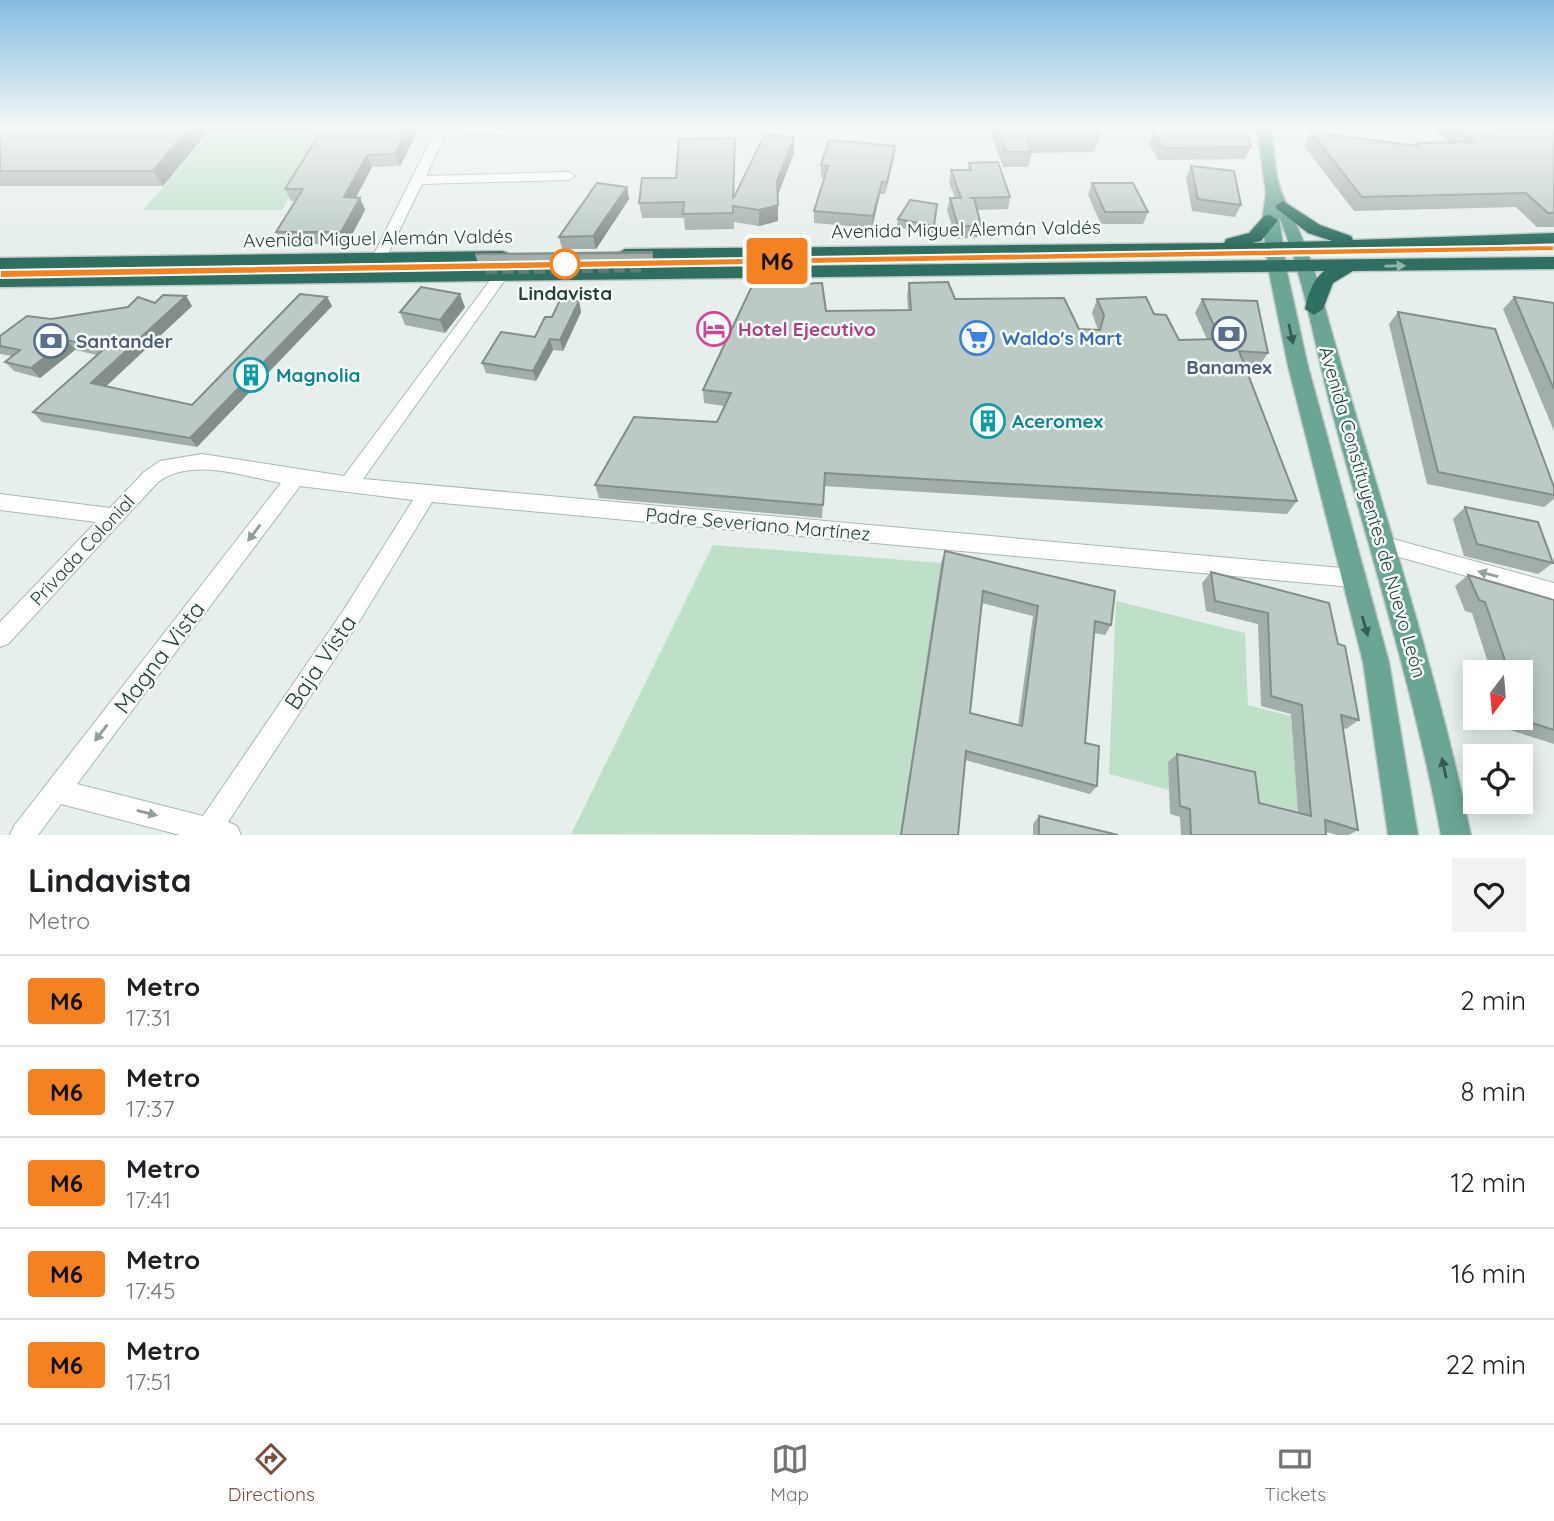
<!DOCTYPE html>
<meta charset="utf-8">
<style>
body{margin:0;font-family:Quicksand,sans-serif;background:#f2f2f2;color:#202124;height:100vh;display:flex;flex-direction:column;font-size:26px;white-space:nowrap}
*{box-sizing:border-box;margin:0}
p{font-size:23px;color:#757577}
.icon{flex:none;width:38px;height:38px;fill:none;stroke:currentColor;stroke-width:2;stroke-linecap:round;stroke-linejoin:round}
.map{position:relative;height:835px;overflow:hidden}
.details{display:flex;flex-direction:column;background:#fff;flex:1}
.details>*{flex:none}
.badge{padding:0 14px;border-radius:5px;font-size:24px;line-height:46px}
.needle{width:46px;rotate:196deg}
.fabs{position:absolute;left:1463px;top:660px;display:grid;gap:14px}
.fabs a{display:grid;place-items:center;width:70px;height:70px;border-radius:0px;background:#fff;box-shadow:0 4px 18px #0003;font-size:35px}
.map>.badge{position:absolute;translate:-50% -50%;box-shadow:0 0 0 4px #fff}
.round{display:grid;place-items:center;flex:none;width:74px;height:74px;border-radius:0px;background:#f2f2f2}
.summary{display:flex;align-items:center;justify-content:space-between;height:119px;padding:0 28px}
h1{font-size:33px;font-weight:700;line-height:52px}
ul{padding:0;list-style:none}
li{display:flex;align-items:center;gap:21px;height:91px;padding:0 28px;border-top:2px solid #e0e0e0}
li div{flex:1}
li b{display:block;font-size:26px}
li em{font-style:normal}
li .badge{min-width:77px;font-weight:700;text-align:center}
.tabs{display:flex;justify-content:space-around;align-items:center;height:98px;border-top:2px solid #e0e0e0;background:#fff;font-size:19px;color:#757577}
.tabs a{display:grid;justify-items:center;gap:4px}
.tabs .selected{color:#7f4e3f}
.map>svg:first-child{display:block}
.green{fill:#bfe0c8}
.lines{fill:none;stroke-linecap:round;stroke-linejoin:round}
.minor-casing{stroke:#a8b8b2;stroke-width:2}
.major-casing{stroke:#c2cac8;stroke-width:3}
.highway-casing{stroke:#c2cac8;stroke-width:3}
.minor{fill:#fff;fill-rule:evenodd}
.major{fill:#6aa596;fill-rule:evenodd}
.highway{fill:#2f6f62;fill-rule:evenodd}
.rail{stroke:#5f7d75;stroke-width:4.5;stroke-dasharray:11 5;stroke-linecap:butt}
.wall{fill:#a1aea9;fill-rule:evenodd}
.shaded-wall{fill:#838d89}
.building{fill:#bbcac4;stroke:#838d89;stroke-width:2;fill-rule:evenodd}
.oneway{fill:#93b5ae}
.oneway2{fill:#365b51}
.oneway3{fill:#92a09c}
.line{fill:#f58220;stroke:#fff;stroke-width:2}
.stop-dot{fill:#fff;stroke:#f58220;stroke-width:3.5}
.labels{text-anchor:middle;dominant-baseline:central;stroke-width:5;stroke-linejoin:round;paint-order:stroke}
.street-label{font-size:19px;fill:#24423a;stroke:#f7fbf9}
.stop-label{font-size:19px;font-weight:bold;fill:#24423a;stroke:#f7fbf9}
.hotel-label{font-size:19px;font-weight:bold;fill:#b23c85;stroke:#f7fbf9;text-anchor:start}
.shop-label{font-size:19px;font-weight:bold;fill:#366cbe;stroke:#f7fbf9;text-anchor:start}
.service-label{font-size:19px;font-weight:bold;fill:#4e5e75;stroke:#f7fbf9;text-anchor:start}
.culture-label{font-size:19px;font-weight:bold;fill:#0d838f;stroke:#f7fbf9;text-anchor:start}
.near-street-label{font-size:23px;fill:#24423a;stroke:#f7fbf9}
</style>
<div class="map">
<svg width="1554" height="835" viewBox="0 0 1554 835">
<rect width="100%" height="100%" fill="#e6efeb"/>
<g class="green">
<polygon points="214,128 330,128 282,210 143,210"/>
<polygon points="713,545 941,563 900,835 571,834"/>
<polygon points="1116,601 1245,633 1248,705 1291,716 1299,823 1169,763 1169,790 1109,774"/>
</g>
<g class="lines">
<g class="minor-casing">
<g id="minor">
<polygon points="437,128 609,128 603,132 445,136 426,176 568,172 575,176 568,180 422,184 386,258 379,263 374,261 372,258"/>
<path d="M 502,269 L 507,271 L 507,277 L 363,479 L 1352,569 L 1359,572 L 1362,578 L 1359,584 L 1352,587 L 432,502 L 357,625 L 228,822 L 237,826 L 241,835 L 180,835 L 61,804 L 38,835 L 10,835 L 14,826 L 281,483 C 242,476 192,457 158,482 L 8,644 L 0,647 L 0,622 L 96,522 L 0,510 L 0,494 L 110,508 L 144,472 L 160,461 L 202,454 L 344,476 L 497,271 ZM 300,486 L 413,500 L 343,611 L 203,816 L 77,784 Z"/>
<polygon points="1382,536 1554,583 1554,601 1375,550 1372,544 1375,538"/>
</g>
</g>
<g class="major-casing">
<path id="major" d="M 1257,128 L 1271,128 C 1275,149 1274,177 1283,196 C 1296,223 1308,249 1317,279 C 1367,464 1432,647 1471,835 L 1441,835 C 1415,695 1372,560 1335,423 C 1316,355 1306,282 1279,217 L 1286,267 L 1308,366 L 1389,662 L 1418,835 L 1388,835 L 1363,662 L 1288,366 L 1268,267 L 1262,220 L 1266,194 Z"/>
</g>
<g class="highway-casing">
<g id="highway">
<polygon points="1283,201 1320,225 1351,236 1353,240 1554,233 1554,243 1298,253 625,259 616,254 625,249 1224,243 1226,239 1249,233 1264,216 1270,215 1278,220 1261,241 1252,243 1332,241 1308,233 1277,209 1275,206"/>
<polygon points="502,251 508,253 511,257 508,261 0,270 0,258"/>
<path d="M 1554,257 L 1554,269 L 1353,271 L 1333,283 L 1323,309 L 1314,315 L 1305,309 C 1308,294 1312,281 1324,271 L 0,287 L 0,275 Z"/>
</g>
</g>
<use href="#minor" class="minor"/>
<use href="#major" class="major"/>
<use href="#highway" class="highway"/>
<g class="rail">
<polyline points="634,263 1554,249"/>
<polyline points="486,272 644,270"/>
<polyline points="0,274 497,266"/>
</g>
</g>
<g class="wall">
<polygon points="0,128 211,128 163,186 0,186"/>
<polygon points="323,128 419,128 400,166 372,167 356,197 360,198 365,210 347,244 283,244 276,232 296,201 291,201 285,189"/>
<polygon points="989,128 1094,128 1099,138 1094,152 1032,153 1028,167 1003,167"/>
<polygon points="1432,128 1554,129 1554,227 1537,227 1516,207 1354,211 1304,146 1311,132 1415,146 1417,143 1449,143 1434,128"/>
<polygon points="1153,132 1251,147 1245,159 1158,160 1149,144"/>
<polygon points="794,137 794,153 778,195 778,221 759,226 734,222 734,229 685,230 684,218 642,218 639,203 676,178 735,154 734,197"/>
<polygon points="895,146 894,158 885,194 880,194 872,228 814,223 814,211 824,178 821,177 821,165"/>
<polygon points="969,163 1010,197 1008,209 977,210 981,225 978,237 956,239 947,210 950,198 955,198 949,182 951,170 968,170"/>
<polygon points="1191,166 1241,205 1235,217 1192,211 1186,178"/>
<polygon points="1092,183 1148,212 1143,224 1101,224 1088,195"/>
<polygon points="627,187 629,199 596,249 562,249 559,237"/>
<polygon points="937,204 933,235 897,227 898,219"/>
<polygon points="652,252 654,265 479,266 475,254"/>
<polygon points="909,283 955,299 1079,329 1098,330 1092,313 1097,299 1154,314 1179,340 1207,339 1195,313 1202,299 1268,353 1259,366 1244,366 1297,501 1287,514 824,486 822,518 599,498 595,485 717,422 724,406 704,403 703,390 826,311 908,310 907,296"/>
<polygon points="186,296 192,306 106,386 192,405 327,297 332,306 197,447 42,422 33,412 97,355 75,350 40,378 14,371 5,362 12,356 0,354 0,336 51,319 155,303"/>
<polygon points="1514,297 1554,303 1554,431 1503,309"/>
<polygon points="579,301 581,312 563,351 553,350 536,381 486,373 482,363 535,337 552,317"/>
<polygon points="465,307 445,333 405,325 400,312"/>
<polygon points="1398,312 1554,487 1554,499 1544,507 1427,484 1389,324"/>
<polygon points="1465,507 1553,563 1538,574 1464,556 1453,519"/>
<path d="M 945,551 L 1111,625 L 1105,635 L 1094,633 L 1085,743 L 1097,786 L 1090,794 L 965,760 L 958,835 L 900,835 L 941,563 ZM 982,603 L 1033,616 L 1018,725 L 970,713 Z"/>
<polygon points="1211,572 1338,644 1359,720 1346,729 1343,728 1358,830 1349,835 1337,835 1326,832 1326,835 1181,835 1180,817 1170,814 1168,762 1177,754 1259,803 1298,813 1291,714 1261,706 1258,624 1206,611 1202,583"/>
<polygon points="1468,575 1554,600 1554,744 1510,730 1506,718 1521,718 1521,672 1491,672 1472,613 1465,611 1455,586"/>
<polygon points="1039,816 1118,835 1033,835 1033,824"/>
</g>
<g class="shaded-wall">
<polygon points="189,128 211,128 163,186 153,171"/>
<polygon points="408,128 419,128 400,166 395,154"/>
<polygon points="794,137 794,153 777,197 777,181"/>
<polygon points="895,146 894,158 885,194 887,182"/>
<polygon points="367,155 372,167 349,210 344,197"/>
<polygon points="882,182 880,194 872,228 873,216"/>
<polygon points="627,187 629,199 596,249 593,236"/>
<polygon points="360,198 365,210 347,244 341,232"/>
<polygon points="778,205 778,221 759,226 759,210"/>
<polygon points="460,294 465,307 445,333 440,320"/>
<polygon points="186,296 192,306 100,392 91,383"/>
<polygon points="327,297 332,306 197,447 190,438"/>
<polygon points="579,301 581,312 563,351 560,340"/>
<polygon points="550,339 553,350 536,381 533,371"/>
<polygon points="67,340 75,350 40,378 31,368"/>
</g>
<g class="building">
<polygon points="0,128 189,128 153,171 0,171"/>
<polygon points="323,128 408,128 395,154 367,155 344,197 360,198 341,232 276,232 303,189 285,189"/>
<polygon points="997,128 1094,128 1099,138 1026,138 1032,152 1006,152"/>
<polygon points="1457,128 1554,129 1554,213 1548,213 1526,193 1362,197 1311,132 1418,146 1417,143 1472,142"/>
<polygon points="1247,131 1251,147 1163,148 1153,132"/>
<polygon points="765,134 794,137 777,181 778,205 759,210 733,206 733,213 683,214 684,202 639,203 642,178 676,178 679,139 735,138 733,199"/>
<polygon points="829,140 895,146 887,182 882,182 873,216 814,211 828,166 821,165"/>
<polygon points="998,162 1010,197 969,198 974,198 981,225 958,227 950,198 961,198 951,170 971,170 969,163"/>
<polygon points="1191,166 1234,171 1241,205 1198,199"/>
<polygon points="597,183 627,187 593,236 559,237"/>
<polygon points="1092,183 1133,183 1148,212 1105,212"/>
<polygon points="910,200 937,204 934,226 898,219"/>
<polygon points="652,252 652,253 475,254"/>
<polygon points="948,282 955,299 1064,298 1079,329 1100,330 1104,315 1097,299 1146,297 1154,314 1166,315 1179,340 1220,339 1202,299 1257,301 1268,353 1239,351 1297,501 825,473 823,505 595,485 634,417 717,422 731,393 703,390 752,286 822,283 826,311 911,310 909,283"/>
<polygon points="421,287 460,294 440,320 400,312"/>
<polygon points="300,294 327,297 190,438 33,412 104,349 67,340 31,368 5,362 20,350 0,346 0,336 27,316 51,319 128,307 138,297 155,303 163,295 186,296 91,383 192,405"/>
<polygon points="1514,297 1554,303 1554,389"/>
<polygon points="560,300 579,301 560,340 550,339 533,371 482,363 501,332 535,337 545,317 552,317"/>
<polygon points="1398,312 1495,329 1554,487 1554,495 1438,472"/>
<polygon points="1465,507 1538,522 1553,563 1477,544"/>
<path d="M 945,551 L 1115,591 L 1111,625 L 1095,621 L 1085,743 L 1099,746 L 1097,786 L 966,751 L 958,835 L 901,835 ZM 983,591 L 1038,606 L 1022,726 L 970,713 Z"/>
<polygon points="1211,572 1329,603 1338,644 1345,646 1359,720 1341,715 1358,830 1325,820 1326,835 1191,835 1190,809 1180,806 1177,754 1255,772 1259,803 1311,816 1302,705 1271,696 1268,613 1215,601"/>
<polygon points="1468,575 1554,600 1554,730 1526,721 1521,705 1521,672 1509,672 1485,602 1479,600"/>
<polygon points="1039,816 1118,835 1039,835"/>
</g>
<defs><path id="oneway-solid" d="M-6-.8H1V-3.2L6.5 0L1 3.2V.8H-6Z" transform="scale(1.75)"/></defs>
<use class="oneway" href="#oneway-solid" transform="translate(1395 266) rotate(-1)"/>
<g class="oneway2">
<use href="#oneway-solid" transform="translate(1291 334) rotate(78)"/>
<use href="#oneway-solid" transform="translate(1365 626) rotate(74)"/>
<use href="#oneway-solid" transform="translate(1444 768) rotate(-102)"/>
</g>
<g class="oneway3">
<use href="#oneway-solid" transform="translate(254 533) rotate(127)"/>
<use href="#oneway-solid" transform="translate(1488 574) rotate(-165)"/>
<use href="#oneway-solid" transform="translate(101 733) rotate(127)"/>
<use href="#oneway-solid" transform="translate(147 813) rotate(14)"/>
</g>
<linearGradient id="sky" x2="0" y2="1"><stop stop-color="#84bce0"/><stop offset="0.52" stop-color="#f4f8f6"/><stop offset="1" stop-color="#f4f8f6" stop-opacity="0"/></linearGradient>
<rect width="1554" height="245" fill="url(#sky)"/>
<polygon class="line" points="1554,245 1554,251 0,278 0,270"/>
<defs>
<g id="hotel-ring" transform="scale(1.75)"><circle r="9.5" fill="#f7fbf9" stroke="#d1479c" stroke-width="1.5"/><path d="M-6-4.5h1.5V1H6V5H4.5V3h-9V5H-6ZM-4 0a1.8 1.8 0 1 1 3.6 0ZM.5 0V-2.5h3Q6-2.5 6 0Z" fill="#d1479c"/></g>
<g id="bank-ring" transform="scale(1.75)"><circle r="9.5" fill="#f7fbf9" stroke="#5c6f8a" stroke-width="1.5"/><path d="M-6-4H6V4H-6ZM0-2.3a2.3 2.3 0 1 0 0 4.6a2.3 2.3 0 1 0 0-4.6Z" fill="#5c6f8a"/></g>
<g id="supermarket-ring" transform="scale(1.75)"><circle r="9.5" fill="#f7fbf9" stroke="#3f7fe0" stroke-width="1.5"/><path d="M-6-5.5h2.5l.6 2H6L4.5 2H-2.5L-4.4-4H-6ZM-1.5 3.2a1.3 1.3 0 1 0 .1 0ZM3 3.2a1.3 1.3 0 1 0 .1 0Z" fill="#3f7fe0"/></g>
<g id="building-ring" transform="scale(1.75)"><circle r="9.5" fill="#f7fbf9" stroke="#0f9aa8" stroke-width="1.5"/><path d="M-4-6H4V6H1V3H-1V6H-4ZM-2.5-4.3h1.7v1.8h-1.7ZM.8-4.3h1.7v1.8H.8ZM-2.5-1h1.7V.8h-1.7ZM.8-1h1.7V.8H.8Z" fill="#0f9aa8"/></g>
</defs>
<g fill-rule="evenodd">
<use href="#hotel-ring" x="714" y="329"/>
<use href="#bank-ring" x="1229" y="334"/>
<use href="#supermarket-ring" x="977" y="338"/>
<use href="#bank-ring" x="51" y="341"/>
<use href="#building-ring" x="251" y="375"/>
<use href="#building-ring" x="988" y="421"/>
</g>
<circle class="stop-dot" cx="565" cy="264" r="14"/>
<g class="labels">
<g class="street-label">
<text transform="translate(966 229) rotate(-1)">Avenida Miguel Alemán Valdés</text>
<text transform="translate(378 238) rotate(-1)">Avenida Miguel Alemán Valdés</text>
<text transform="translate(1373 512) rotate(74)">Avenida Constituyentes de Nuevo León</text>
<text transform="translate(758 524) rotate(5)">Padre Severiano Martínez</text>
<text transform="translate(82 550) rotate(-47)">Privada Colonial</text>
</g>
<g class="stop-label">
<text x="565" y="293">Lindavista</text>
</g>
<g class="hotel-label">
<text x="738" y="329">Hotel Ejecutivo</text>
</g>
<g class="shop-label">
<text x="1002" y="338">Waldo's Mart</text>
</g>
<g class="service-label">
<text x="76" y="341">Santander</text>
<text x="1229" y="367" text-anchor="middle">Banamex</text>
</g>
<g class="culture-label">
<text x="276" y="375">Magnolia</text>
<text x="1012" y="421">Aceromex</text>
</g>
<g class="near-street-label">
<text transform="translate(159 657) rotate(-53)">Magna Vista</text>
<text transform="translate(320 662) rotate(-56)">Baja Vista</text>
</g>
</g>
</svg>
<div class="fabs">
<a><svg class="needle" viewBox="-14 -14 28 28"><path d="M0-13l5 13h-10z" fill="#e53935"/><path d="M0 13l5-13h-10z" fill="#757577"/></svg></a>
<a><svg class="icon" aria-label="locate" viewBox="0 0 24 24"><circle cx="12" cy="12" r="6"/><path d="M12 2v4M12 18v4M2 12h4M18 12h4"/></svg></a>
</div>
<b class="badge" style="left:777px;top:261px;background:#f58220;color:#111">M6</b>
</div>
<section class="details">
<div class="summary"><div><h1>Lindavista</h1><p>Metro</p></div><a class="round"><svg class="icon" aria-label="heart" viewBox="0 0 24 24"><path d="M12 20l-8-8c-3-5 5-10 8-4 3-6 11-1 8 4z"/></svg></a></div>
<ul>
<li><span class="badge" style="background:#f58220;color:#111">M6</span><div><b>Metro</b><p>17:31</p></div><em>2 min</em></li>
<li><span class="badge" style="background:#f58220;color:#111">M6</span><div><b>Metro</b><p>17:37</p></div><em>8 min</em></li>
<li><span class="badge" style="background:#f58220;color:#111">M6</span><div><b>Metro</b><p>17:41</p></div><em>12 min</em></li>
<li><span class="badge" style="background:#f58220;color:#111">M6</span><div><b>Metro</b><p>17:45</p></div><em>16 min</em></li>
<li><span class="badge" style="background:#f58220;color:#111">M6</span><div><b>Metro</b><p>17:51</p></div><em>22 min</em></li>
</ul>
</section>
<nav class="tabs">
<a class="selected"><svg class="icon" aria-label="directions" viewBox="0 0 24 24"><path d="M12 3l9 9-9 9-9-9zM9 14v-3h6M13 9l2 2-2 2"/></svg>Directions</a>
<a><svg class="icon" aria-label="map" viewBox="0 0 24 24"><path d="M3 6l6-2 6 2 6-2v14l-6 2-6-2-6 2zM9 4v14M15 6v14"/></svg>Map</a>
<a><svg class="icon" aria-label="tickets" viewBox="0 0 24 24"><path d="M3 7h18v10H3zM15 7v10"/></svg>Tickets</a>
</nav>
